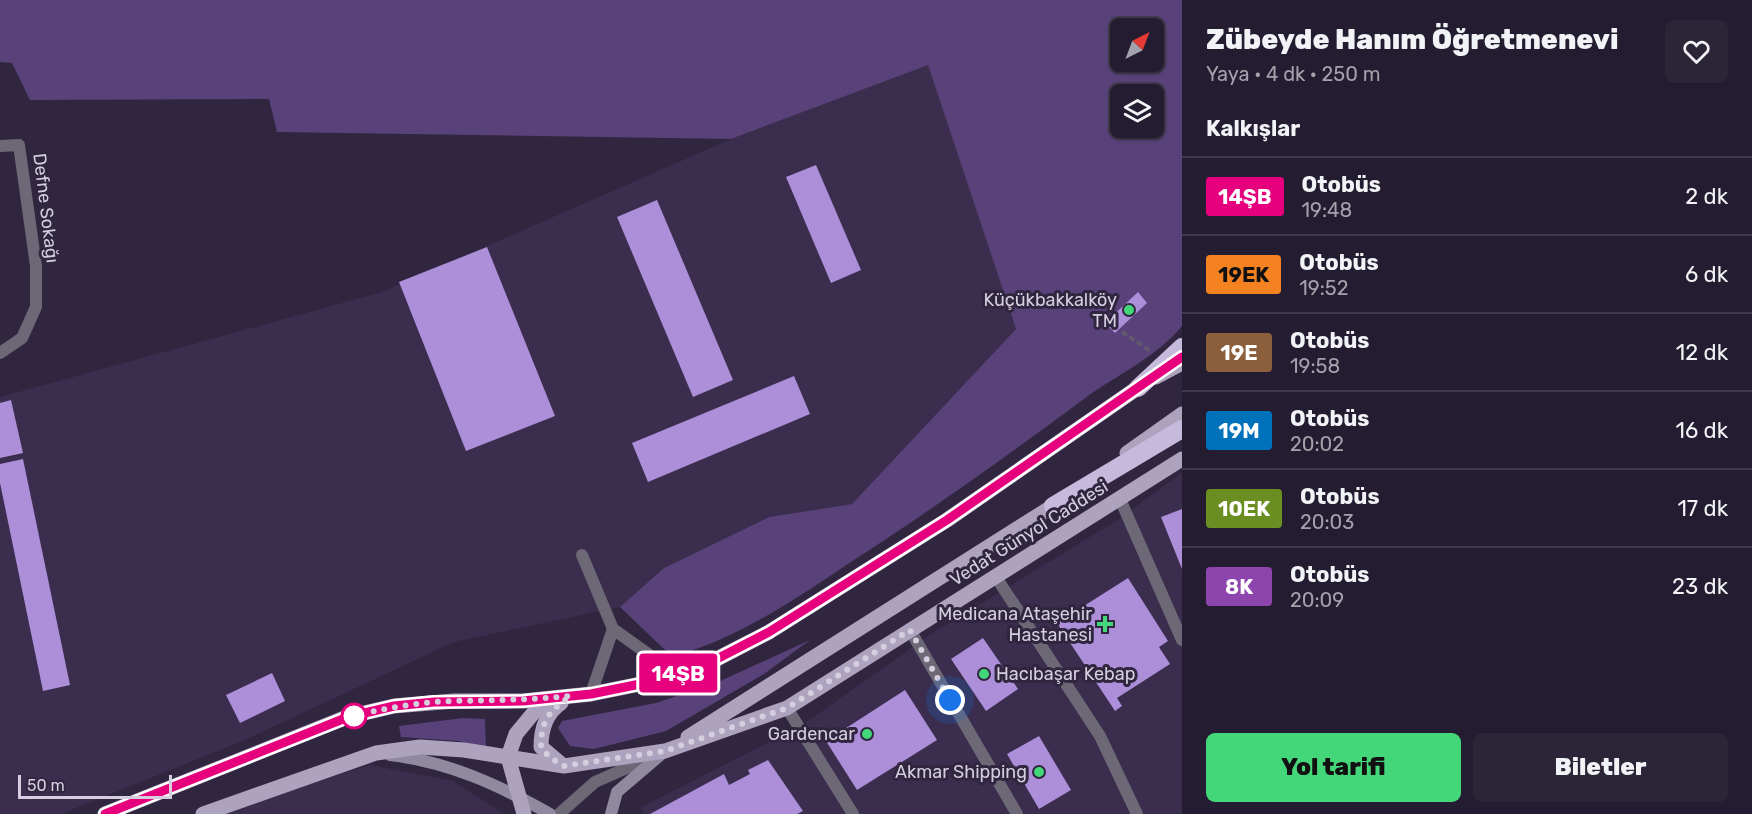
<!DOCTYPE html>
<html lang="tr">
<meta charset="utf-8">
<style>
body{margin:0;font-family:Rubik,sans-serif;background:#2c2538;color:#f1f3f6;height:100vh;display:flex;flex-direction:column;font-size:22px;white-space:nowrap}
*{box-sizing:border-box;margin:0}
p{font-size:20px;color:#a3a1ab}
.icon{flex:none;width:33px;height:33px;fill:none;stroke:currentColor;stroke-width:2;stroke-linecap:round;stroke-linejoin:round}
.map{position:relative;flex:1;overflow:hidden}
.side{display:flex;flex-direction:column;background:#241c30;width:570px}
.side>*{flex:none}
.badge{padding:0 12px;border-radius:4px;font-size:21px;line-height:39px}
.needle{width:39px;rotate:42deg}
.fabs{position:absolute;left:1110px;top:18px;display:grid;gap:12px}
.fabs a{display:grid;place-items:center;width:54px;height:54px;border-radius:9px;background:#241c30;box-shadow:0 2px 4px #0004,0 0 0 2px #413a4c;font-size:30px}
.scale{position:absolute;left:18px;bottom:15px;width:154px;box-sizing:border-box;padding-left:6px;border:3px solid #d4cedf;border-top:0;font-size:16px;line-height:21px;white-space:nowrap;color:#d4cedf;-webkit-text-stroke:4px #302640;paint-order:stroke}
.you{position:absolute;width:30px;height:30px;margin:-15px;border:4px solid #fff;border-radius:50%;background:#1a73e8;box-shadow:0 0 0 9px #1a73e833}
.map>.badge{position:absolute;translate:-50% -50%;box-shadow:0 0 0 3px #fff}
h2{padding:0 24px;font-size:22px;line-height:54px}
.round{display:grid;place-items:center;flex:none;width:63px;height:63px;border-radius:9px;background:#2c2538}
.headline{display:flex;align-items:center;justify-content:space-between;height:102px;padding:0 24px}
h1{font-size:28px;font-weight:800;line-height:45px}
.button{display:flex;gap:12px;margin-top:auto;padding:12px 24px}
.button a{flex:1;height:69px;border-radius:9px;background:#44d77a;color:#111;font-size:24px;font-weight:800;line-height:69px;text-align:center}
.button a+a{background:#2c2538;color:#f1f3f6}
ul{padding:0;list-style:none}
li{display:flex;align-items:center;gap:18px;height:78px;padding:0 24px;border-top:2px solid #413a4c}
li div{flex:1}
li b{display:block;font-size:22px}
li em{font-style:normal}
li .badge{min-width:66px;font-weight:700;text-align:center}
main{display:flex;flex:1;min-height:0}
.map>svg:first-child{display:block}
.built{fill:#3a2d4d}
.green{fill:#594279;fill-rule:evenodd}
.building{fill:#ac8ed9}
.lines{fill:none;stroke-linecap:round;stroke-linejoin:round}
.path{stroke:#625971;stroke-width:4;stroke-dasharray:6 3;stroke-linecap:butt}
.service{stroke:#6c6875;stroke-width:12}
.minor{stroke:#6c6875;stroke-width:12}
.tertiary{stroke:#6c6875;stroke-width:12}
.secondary{stroke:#91899f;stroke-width:12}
.primary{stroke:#ada3be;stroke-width:15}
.motorway{stroke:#c6badc;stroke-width:18}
.line-casing{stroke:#fff;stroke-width:14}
.line{stroke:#e6007e;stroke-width:9}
.walk{stroke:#d4cedf;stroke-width:6;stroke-dasharray:0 10.8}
.poi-dot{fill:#44d77a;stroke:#302640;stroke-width:2}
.stop-dot{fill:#fff;stroke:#e6007e;stroke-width:3}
.labels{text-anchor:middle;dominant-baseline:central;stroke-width:6;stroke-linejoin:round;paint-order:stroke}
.street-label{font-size:18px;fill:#d4cedf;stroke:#302640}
.poi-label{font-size:18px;fill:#d4cedf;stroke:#302640;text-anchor:end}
</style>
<main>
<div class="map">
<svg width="1182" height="814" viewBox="0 0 1182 814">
<rect width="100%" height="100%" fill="#302640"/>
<g class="built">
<polygon points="928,64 1016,329 852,504 769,517 664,568 620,607 454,642 245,740 61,814 0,814 0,397 382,292 731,139"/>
<polygon points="1182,473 1182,814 643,814 641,807 801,726 931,634 1119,519"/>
<polygon points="370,765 453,781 504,814 214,814"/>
</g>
<g class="green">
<path d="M 0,0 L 1182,0 L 1182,326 C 1156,358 1116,375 1084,399 C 1008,455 933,509 854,560 C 797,598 741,637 675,656 L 664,649 L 620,607 L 664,568 L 769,517 L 852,504 L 1016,329 L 928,65 L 731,139 L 277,132 L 269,99 L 30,100 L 12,63 L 0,62 ZM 1120,28 L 1154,28 L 1154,62 L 1120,62 ZM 1120,94 L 1154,94 L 1154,128 L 1120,128 Z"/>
<polygon points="810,640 764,674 666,731 594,749 570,746 558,728 562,721 656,703 718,682"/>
<polygon points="463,718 485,719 486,749 459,741 401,737 399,726"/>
</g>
<g class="building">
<polygon points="816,165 861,270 831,283 786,177"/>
<polygon points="657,200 733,380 693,397 617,217"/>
<polygon points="487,247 555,416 466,451 399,282"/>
<polygon points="1138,292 1147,303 1115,333 1105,323"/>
<polygon points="794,376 810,414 648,482 632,443"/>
<polygon points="11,400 23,453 0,458 0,403"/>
<polygon points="23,459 70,685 43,691 0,483 0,464"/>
<polygon points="1182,509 1182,569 1161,517"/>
<polygon points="1128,578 1168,641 1159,647 1170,664 1117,698 1122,706 1115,711 1057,623"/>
<polygon points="983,638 1018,689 986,711 951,659"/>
<polygon points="272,673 285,701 240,723 226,695"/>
<polygon points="905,690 937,740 857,790 826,741"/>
<polygon points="1039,736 1071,790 1039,809 1007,754"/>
<polygon points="768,760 803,811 797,814 650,814 724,774 729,785 750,774 748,770"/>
</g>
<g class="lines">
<polyline class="path" points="1122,332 1152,352"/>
<g class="service">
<polyline points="582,555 613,629 676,674"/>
<polyline points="591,694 613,629"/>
</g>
<g class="minor">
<polyline points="0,146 19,145 36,266 36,307 22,338 0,353"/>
<polyline points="1120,499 1182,640"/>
<polyline points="996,577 1100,736 1137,814"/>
<polyline points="910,630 1017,814"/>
<polyline points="787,708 853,814"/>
</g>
<polyline class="tertiary" points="559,814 595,782 654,756"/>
<g class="secondary">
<path d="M 390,755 C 449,762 499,785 550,814"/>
<polyline points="611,814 617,792 665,751"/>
</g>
<g class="primary">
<polyline points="1156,377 1182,363"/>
<polyline points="1127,453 1182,414"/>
<path d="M 561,703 C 546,713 541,729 541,747 L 561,764"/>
<polyline points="688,737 1061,501"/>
<polyline points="105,814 347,717 394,706 454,701 523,701 591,694 650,682 707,664 769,632 947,520 1146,382"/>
<polyline points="203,814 376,753 420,747 464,750 564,766 665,751 787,708 1182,459"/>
<polyline points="524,814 508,757 516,734 535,711 557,702"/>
</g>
<g class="motorway">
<polyline points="1138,388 1182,347"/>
<polyline points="1053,506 1182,429"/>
</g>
</g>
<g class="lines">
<g class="line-casing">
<polyline id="line" points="105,814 348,717 394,706 434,702 523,701 591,694 650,682 707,664 769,632 947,520 1182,357"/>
</g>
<use href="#line" class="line"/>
<path class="walk" d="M 354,716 L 348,717 C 382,709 418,702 454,701 C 493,700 531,700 571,696 C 549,711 541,720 541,747 L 549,757 L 564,766 L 665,751 L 787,708 L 910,630 L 950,700"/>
</g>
<g class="poi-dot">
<circle cx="1129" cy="310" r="6"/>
<path d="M1102 615h6v6h6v6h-6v6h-6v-6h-6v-6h6z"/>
<circle cx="984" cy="674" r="6"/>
<circle cx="867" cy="734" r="6"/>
<circle cx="1039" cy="772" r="6"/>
</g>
<circle class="stop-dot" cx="354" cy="716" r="12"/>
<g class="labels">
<g class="street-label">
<text transform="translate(46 208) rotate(83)">Defne Sokağı</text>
<text transform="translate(1029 533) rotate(-32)">Vedat Günyol Caddesi</text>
</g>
<g class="poi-label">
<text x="1117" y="300">Küçükbakkalköy<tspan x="1117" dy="21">TM</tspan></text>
<text x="1092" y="614">Medicana Ataşehir<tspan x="1092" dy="21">Hastanesi</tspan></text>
<text x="996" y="674" text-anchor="start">Hacıbaşar Kebap</text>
<text x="855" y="734">Gardencar</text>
<text x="1027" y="772">Akmar Shipping</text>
</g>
</g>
</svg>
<div class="fabs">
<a><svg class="needle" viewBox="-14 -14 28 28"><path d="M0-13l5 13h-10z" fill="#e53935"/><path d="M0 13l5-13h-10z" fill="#a3a1ab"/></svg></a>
<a><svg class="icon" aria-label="layers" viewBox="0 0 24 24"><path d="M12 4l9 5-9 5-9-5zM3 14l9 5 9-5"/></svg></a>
</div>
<div class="scale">50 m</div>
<div class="you" style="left:950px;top:700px"></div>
<b class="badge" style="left:678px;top:673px;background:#e6007e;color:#fff">14ŞB</b>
</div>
<section class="side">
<div class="headline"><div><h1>Zübeyde Hanım Öğretmenevi</h1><p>Yaya · 4 dk · 250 m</p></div><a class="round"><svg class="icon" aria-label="heart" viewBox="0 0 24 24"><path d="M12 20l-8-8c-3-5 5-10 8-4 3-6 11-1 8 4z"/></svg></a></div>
<h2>Kalkışlar</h2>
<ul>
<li><span class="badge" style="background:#e6007e;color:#fff">14ŞB</span><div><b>Otobüs</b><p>19:48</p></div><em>2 dk</em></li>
<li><span class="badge" style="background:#f58220;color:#111">19EK</span><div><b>Otobüs</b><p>19:52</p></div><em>6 dk</em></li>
<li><span class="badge" style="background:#8b5e3c;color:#fff">19E</span><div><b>Otobüs</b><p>19:58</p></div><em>12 dk</em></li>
<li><span class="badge" style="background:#0072bc;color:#fff">19M</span><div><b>Otobüs</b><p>20:02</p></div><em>16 dk</em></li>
<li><span class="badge" style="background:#6b8e23;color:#fff">10EK</span><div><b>Otobüs</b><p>20:03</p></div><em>17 dk</em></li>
<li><span class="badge" style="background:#8e44ad;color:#fff">8K</span><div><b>Otobüs</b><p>20:09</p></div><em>23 dk</em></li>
</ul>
<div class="button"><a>Yol tarifi</a><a>Biletler</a></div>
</section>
</main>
